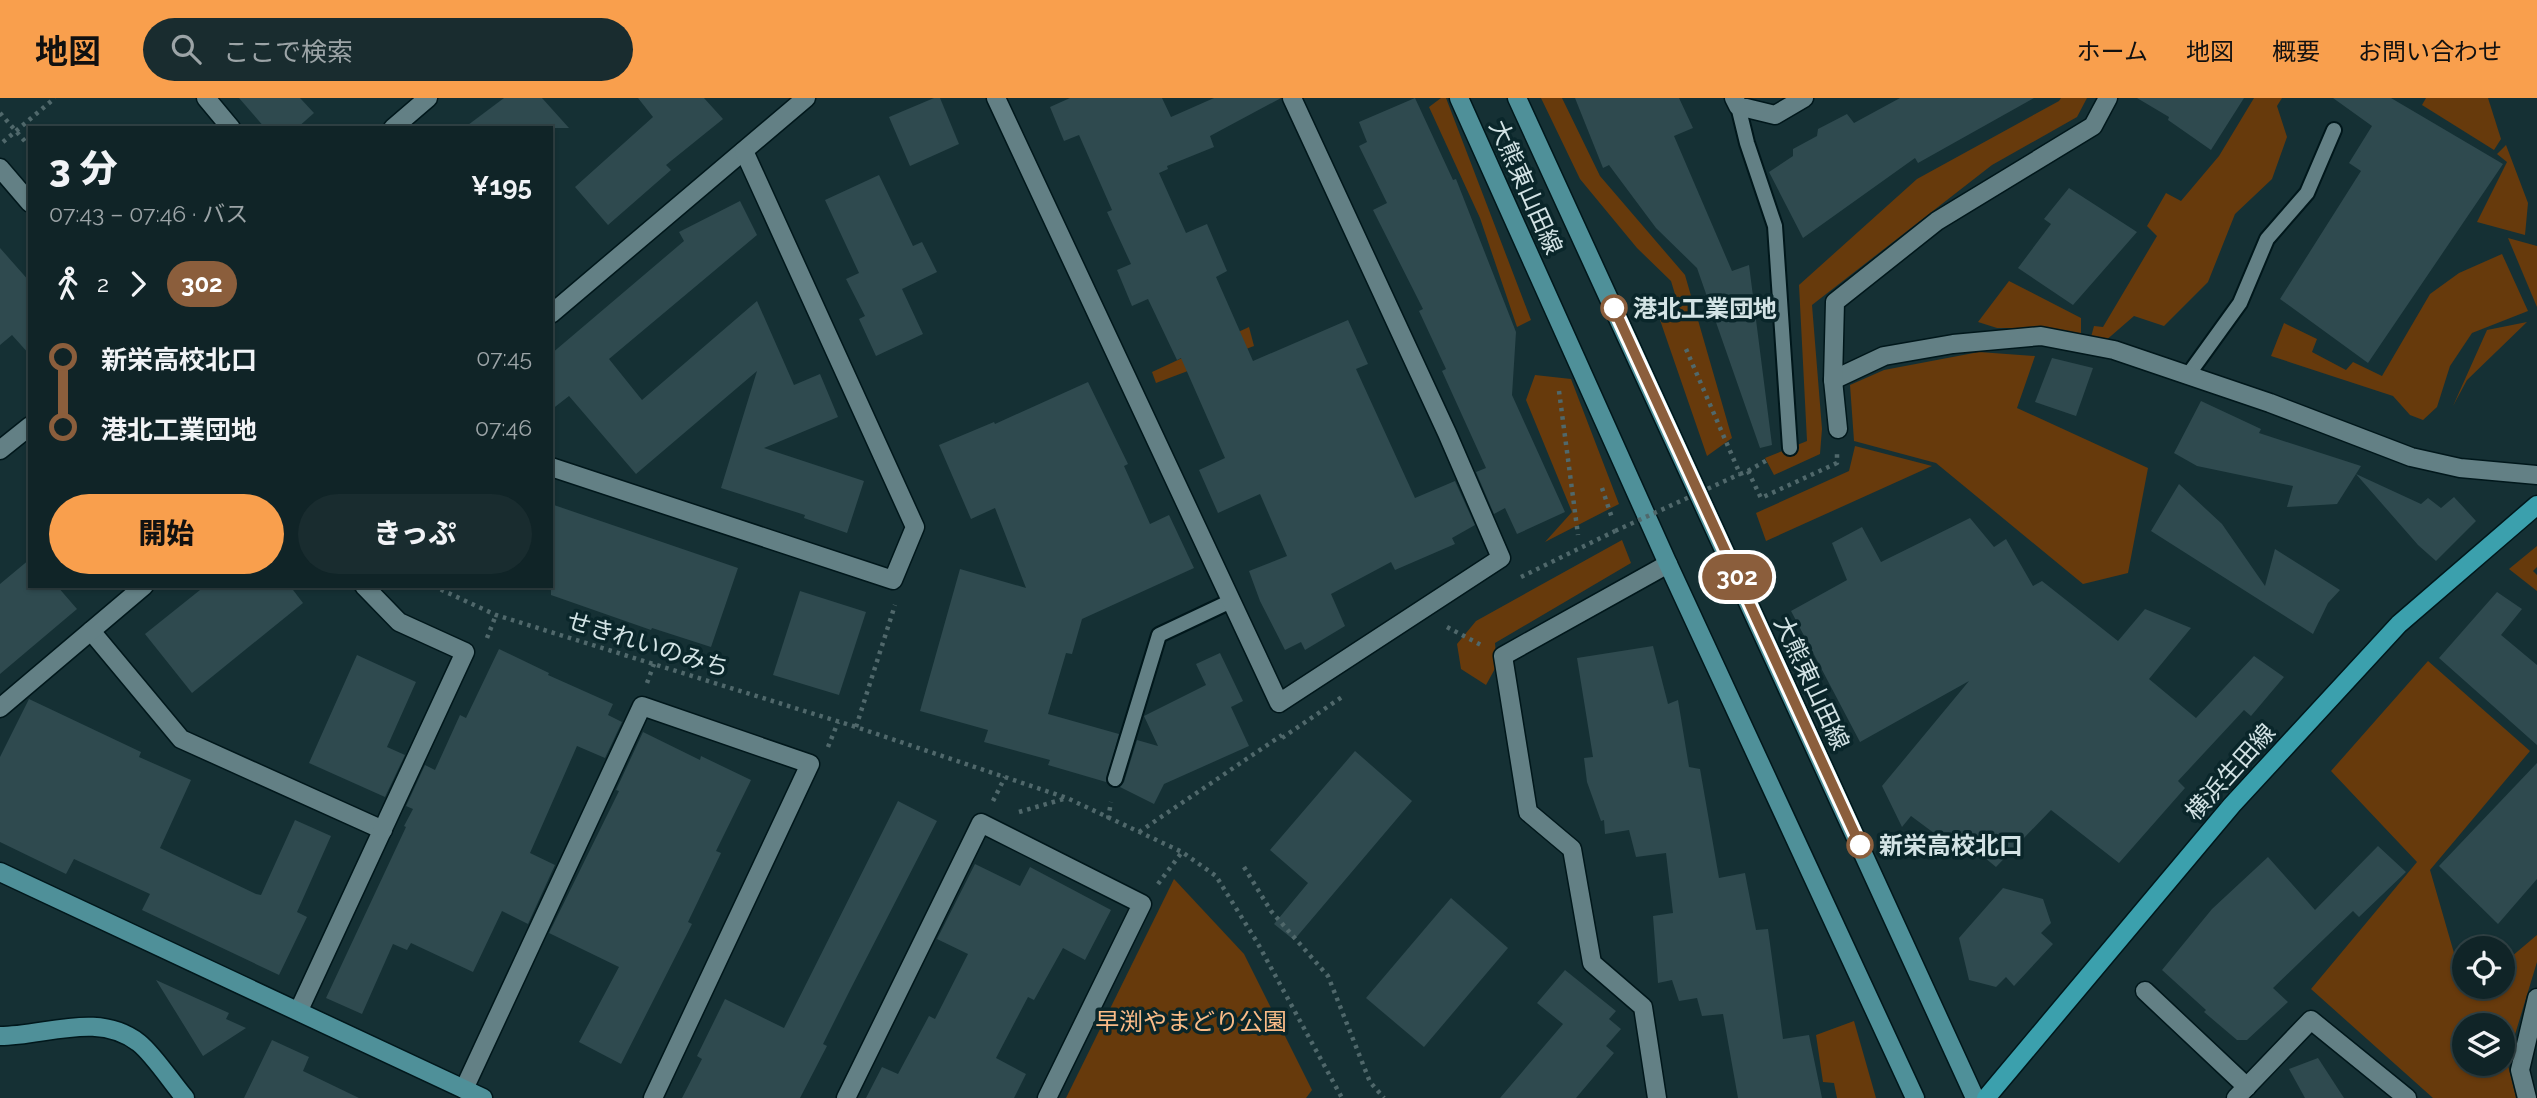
<!DOCTYPE html>
<html lang="ja">
<meta charset="utf-8">
<style>
body{margin:0;font-family:Raleway,"Noto Sans JP",sans-serif;background:#192c2f;color:#f1f3f6;height:100vh;display:flex;flex-direction:column;font-size:26px;white-space:nowrap}
*{box-sizing:border-box;margin:0}
p{font-size:23px;color:#9ca4a7}
.icon{flex:none;width:38px;height:38px;fill:none;stroke:currentColor;stroke-width:2;stroke-linecap:round;stroke-linejoin:round}
.map{position:relative;flex:1;overflow:hidden}
.drawer{position:absolute;left:28px;top:28px;width:525px;height:462px;display:flex;flex-direction:column;background:#102427;border-radius:0px;box-shadow:0 2px 5px #0004,0 0 0 2px #304144}
.drawer>*{flex:none}
.badge{padding:0 14px;border-radius:23px;font-size:24px;line-height:46px}
.buttons{position:absolute;left:2452px;top:838px;display:grid;gap:14px}
.buttons a{display:grid;place-items:center;width:63px;height:63px;border-radius:50%;background:#102427;box-shadow:0 2px 5px #0004,0 0 0 2px #304144;font-size:35px}
.map>.badge{position:absolute;translate:-50% -50%;box-shadow:0 0 0 4px #fff}
.legs{display:flex;align-items:center;gap:10px;height:77px;padding:0 21px;font-size:23px}
.legs p{margin-inline-start:auto}
.head{display:flex;align-items:center;justify-content:space-between;height:119px;padding:0 21px}
h1{font-size:38px;font-weight:800;line-height:52px}
.cta{display:flex;gap:14px;margin-top:auto;padding:14px 21px}
.cta a{flex:1;height:80px;border-radius:42px;background:#f99f4d;color:#111;font-size:28px;font-weight:800;line-height:80px;text-align:center}
.cta a+a{background:#192c2f;color:#f1f3f6}
ul{padding:0 21px;list-style:none}
li{display:flex;align-items:center;gap:24px;height:70px;font-size:26px}
li i{display:grid;place-items:center;width:10px;height:100%;margin:0 9px;background:currentColor}
li i::after{content:'';width:18px;height:18px;margin:-9px;border:5px solid;border-radius:50%;background:#102427}
li p{margin-inline-start:auto}
li:first-child i{background:linear-gradient(#0000 50%,currentColor 0)}
li:last-child i{background:linear-gradient(currentColor 50%,#0000 0)}
header{display:flex;align-items:center;gap:42px;box-sizing:border-box;height:98px;padding:0 35px;background:#f99f4d;color:#111}
header strong{font-size:33px}
nav{display:flex;gap:38px;margin-inline-start:auto;font-size:24px}
.search{width:490px;height:63px;background:#192c2f;display:flex;align-items:center;gap:18px;box-sizing:border-box;padding:0 24px;border-radius:38px;color:#9ca4a7;font-size:26px}
.map>svg:first-child{display:block}
.green{fill:#673a0c;fill-rule:evenodd}
.building{fill:#2f4a4f}
.lines{fill:none;stroke-linecap:round;stroke-linejoin:round}
.lane-casing{stroke:#00171b;stroke-width:18}
.street-casing{stroke:#00171b;stroke-width:21}
.secondary-casing{stroke:#00171b;stroke-width:21}
.primary-casing{stroke:#00171b;stroke-width:21}
.path{stroke:#50686b;stroke-width:4.5;stroke-dasharray:3.5 5;stroke-linecap:butt}
.lane{stroke:#638085;stroke-width:14}
.street{stroke:#638085;stroke-width:18}
.secondary{stroke:#4f9099;stroke-width:18}
.primary{stroke:#3ba0ad;stroke-width:18}
.path-bridge{stroke:#50686b;stroke-width:4.5;stroke-dasharray:3.5 5;stroke-linecap:butt}
.line-1-casing{stroke:#fff;stroke-width:16}
.line-1{stroke:#8b5e3c;stroke-width:10}
.stop-1-dot{fill:#fff;stroke:#8b5e3c;stroke-width:3.5}
.labels{text-anchor:middle;dominant-baseline:central;stroke-width:7;stroke-linejoin:round;paint-order:stroke}
.street-label{font-size:24px;fill:#d3e3e5;stroke:#0a262a}
.stop-label{font-size:24px;font-weight:bold;fill:#d3e3e5;stroke:#0a262a;text-anchor:start}
.park-label{font-size:24px;fill:#fabb87;stroke:#0a262a}
</style>
<header>
<strong>地図</strong>
<div class="search"><svg class="icon" aria-label="search" viewBox="0 0 24 24"><circle cx="10" cy="10" r="6"/><path d="M15 15l6 6"/></svg>ここで検索</div>
<nav><a>ホーム</a><a>地図</a><a>概要</a><a>お問い合わせ</a></nav>
</header>
<div class="map">
<svg width="2537" height="1000" viewBox="0 0 2537 1000">
<rect width="100%" height="100%" fill="#153034"/>
<g class="green">
<polygon points="1441,0 1446,0 1531,222 1517,229 1480,120 1429,9"/>
<polygon points="1541,0 1562,0 1600,78 1685,177 1732,340 1707,358 1660,222 1681,216 1671,183 1637,150 1580,81"/>
<polygon points="2061,0 2087,0 2077,19 1992,67 1812,207 1822,331 1820,356 1774,377 1765,360 1807,343 1799,187 1917,81 2059,3"/>
<polygon points="2254,0 2282,0 2277,8 2287,39 2272,81 2235,116 2208,184 2164,228 2134,218 2104,244 2091,239 2094,228 2103,229 2157,138 2147,128 2166,95 2181,103 2219,58"/>
<polygon points="2426,0 2488,0 2501,41 2494,52 2422,7"/>
<polygon points="2506,47 2528,105 2525,137 2477,124 2507,64 2497,56"/>
<polygon points="2508,140 2537,148 2537,209"/>
<polygon points="2502,156 2528,213 2472,235 2450,268 2437,309 2423,322 2410,317 2393,298 2271,258 2284,225 2317,241 2312,254 2346,272 2353,264 2382,278 2430,196 2459,175"/>
<polygon points="2009,183 2081,220 2081,236 2039,230 1997,230 1978,224"/>
<polygon points="2527,224 2467,282 2453,308 2487,232"/>
<polygon points="1249,229 1254,248 1156,285 1152,274"/>
<polygon points="1979,254 2035,258 2017,310 2148,370 2128,475 2083,486 1936,365 1854,343 1850,287 1884,272"/>
<polygon points="1535,277 1571,281 1619,406 1545,444 1572,414 1526,302"/>
<polygon points="1855,348 1932,368 1766,443 1756,415 1849,373"/>
<polygon points="1622,442 1631,465 1495,545 1497,567 1486,587 1461,571 1457,546 1476,523"/>
<polygon points="2537,448 2537,469 2533,473 2537,477 2537,493 2509,471"/>
<path d="M 2428,563 L 2530,653 L 2430,772 L 2454,855 L 2464,852 L 2464,889 L 2502,889 L 2502,850 L 2467,850 L 2494,840 L 2511,859 L 2537,837 L 2537,864 L 2507,963 L 2516,1000 L 2433,1000 L 2311,891 L 2417,764 L 2331,673 ZM 2464,928 L 2502,928 L 2502,966 L 2464,966 Z"/>
<polygon points="1174,781 1244,856 1312,992 1306,1000 1066,1000"/>
<polygon points="1854,923 1876,1000 1837,1000 1834,985 1823,984 1816,937"/>
</g>
<g class="building">
<polygon points="239,0 300,0 314,15 297,30 265,30"/>
<polygon points="504,0 542,0 569,30 464,30"/>
<polygon points="638,0 704,0 723,21 666,67 671,72 608,127 575,89 653,19"/>
<polygon points="934,0 940,0 959,46 910,68 889,19"/>
<polygon points="1070,0 1162,0 1171,19 1214,0 1281,0 1210,38 1214,49 1167,68 1168,71 1159,75 1186,135 1207,126 1227,173 1216,179 1253,263 1348,222 1368,266 1356,271 1415,400 1455,383 1475,427 1452,440 1455,446 1395,472 1391,464 1331,496 1345,528 1305,552 1301,544 1285,552 1260,503 1249,473 1287,458 1260,396 1218,415 1199,372 1225,360 1181,260 1177,262 1148,201 1132,208 1117,172 1131,166 1107,114 1112,112 1079,37 1064,43 1050,9"/>
<polygon points="1415,0 1453,82 1456,81 1516,234 1512,297 1565,414 1517,436 1505,410 1494,416 1476,374 1486,370 1442,273 1446,271 1419,213 1423,211 1373,112 1387,105 1359,48 1367,44 1359,24"/>
<polygon points="1575,0 1679,0 1693,30 1674,38 1732,173 1749,167 1772,347 1760,350 1697,170 1656,130 1609,67 1603,70"/>
<polygon points="1900,0 2034,0 1918,65 1915,60 1803,140 1769,74 1793,58 1793,51 1817,38 1818,31 1847,16 1854,25"/>
<polygon points="2137,0 2244,0 2211,52 2168,22 2169,19"/>
<polygon points="2333,0 2391,0 2503,66 2368,265 2280,201 2361,73 2349,65 2372,28"/>
<polygon points="879,77 913,148 922,144 937,174 902,191 923,236 876,258 859,221 865,218 846,181 859,175 825,102"/>
<polygon points="2069,90 2137,134 2073,207 2018,170 2051,126 2044,121"/>
<polygon points="740,103 757,137 609,261 642,302 757,203 794,287 820,276 838,319 764,350 864,383 847,435 804,420 805,417 721,390 757,273 636,376 569,298 551,312 551,256 684,143 679,134"/>
<polygon points="0,150 30,184 30,257 12,237 0,247"/>
<polygon points="2052,260 2093,270 2076,318 2035,304"/>
<polygon points="1088,284 1128,366 1124,368 1150,426 1169,417 1194,470 1082,521 1072,556 1066,555 1048,616 1119,636 1106,684 1048,667 1050,662 984,644 988,632 920,613 960,471 1026,490 995,410 971,421 939,347 994,324 995,326"/>
<polygon points="2201,303 2261,331 2259,335 2361,368 2356,376 2421,406 2428,400 2441,410 2454,399 2476,423 2436,463 2418,447 2356,376 2337,406 2287,409 2293,388 2197,368 2174,355"/>
<polygon points="2179,386 2222,426 2265,488 2275,451 2340,492 2328,505 2313,536 2151,433"/>
<polygon points="551,406 738,470 711,549 652,530 651,532 551,497"/>
<polygon points="1970,420 1994,449 2006,441 2033,488 2042,483 2118,543 2145,511 2191,530 2149,581 2196,620 2254,558 2284,579 2251,618 2244,612 2178,683 2185,690 2119,765 2051,712 1996,769 1956,736 1946,744 1911,718 1902,729 1882,688 1969,583 1860,644 1791,513 1847,482 1832,445 1862,429 1881,464"/>
<polygon points="30,461 30,488 57,488 77,511 0,576 0,486"/>
<polygon points="205,488 290,488 303,505 192,595 145,536"/>
<polygon points="800,493 866,514 839,597 773,577"/>
<polygon points="2497,494 2522,511 2501,537 2537,567 2537,647 2439,560"/>
<polygon points="1653,548 1668,606 1678,602 1689,669 1700,671 1719,780 1745,775 1756,832 1768,831 1783,941 1809,937 1822,1000 1738,1000 1723,916 1702,918 1697,900 1679,903 1672,882 1658,885 1653,818 1673,815 1666,755 1636,759 1629,732 1605,736 1604,722 1601,723 1587,684 1584,660 1593,659 1577,560"/>
<polygon points="499,551 549,575 548,577 613,606 608,617 622,624 605,660 577,648 530,755 555,767 528,826 502,813 473,874 411,845 407,852 393,846 362,916 326,900 406,729 404,728 413,711 406,708 425,667 435,672 460,617 466,620"/>
<polygon points="1220,555 1243,603 1231,609 1249,648 1164,686 1154,706 1120,689 1124,684 1137,642 1158,648 1144,618 1206,587 1196,566"/>
<polygon points="357,557 416,584 387,649 405,657 385,699 309,665"/>
<polygon points="29,601 141,654 139,659 191,682 160,750 256,796 261,797 295,722 331,738 297,814 307,819 279,877 142,812 150,796 74,761 66,776 0,744 0,659"/>
<polygon points="643,634 700,662 701,658 751,682 716,753 721,755 688,824 692,826 621,966 579,944 619,869 549,835 619,693 616,692"/>
<polygon points="1355,653 1412,703 1294,842 1274,826 1308,785 1270,752"/>
<polygon points="2537,665 2537,781 2498,826 2439,768"/>
<polygon points="898,703 937,723 850,892 823,946 827,948 800,1000 682,1000 702,961 697,958 725,901 784,930"/>
<polygon points="2378,748 2406,774 2359,819 2353,813 2273,890 2288,904 2247,942 2237,942 2204,914 2206,912 2162,872 2212,811 2268,759 2315,812"/>
<polygon points="975,766 1020,788 1030,769 1111,812 1085,862 1063,850 1034,902 1028,899 996,960 1026,976 1014,1000 866,1000 882,969 898,976 929,918 935,921 968,856 937,841"/>
<polygon points="2003,790 2043,801 2051,825 2041,835 2053,846 2014,888 2006,879 1996,889 1969,882 1959,840"/>
<polygon points="1451,800 1508,850 1424,949 1366,900"/>
<polygon points="1565,872 1616,913 1609,921 1621,931 1606,948 1614,955 1576,1000 1500,1000 1563,926 1537,905"/>
<polygon points="156,882 229,915 226,921 246,930 203,958"/>
<polygon points="272,942 309,959 303,973 359,1000 244,1000"/>
<polygon points="2318,960 2344,1000 2305,1000 2289,971"/>
</g>
<g class="lines">
<g class="lane-casing">
<g id="lane">
<polyline points="1738,8 1747,45 1775,128 1790,350"/>
<polyline points="2188,277 2240,205 2267,141 2307,95 2334,32"/>
<polyline points="1115,681 1159,537 1231,503"/>
</g>
</g>
<g class="street-casing">
<g id="street">
<polyline points="206,0 231,30"/>
<polyline points="996,0 1279,605 1501,460 1447,335 1292,0"/>
<polyline points="1734,0 1738,8 1775,17 1804,0"/>
<polyline points="393,30 428,0"/>
<polyline points="0,70 30,105"/>
<polyline points="551,216 806,0"/>
<polyline points="1833,282 1884,258 1953,246 2041,238 2114,252 2270,305 2411,359 2460,370 2537,377"/>
<polyline points="1838,331 1833,282 1835,204 1937,123 2093,28 2108,0"/>
<polyline points="0,352 30,328"/>
<polyline points="551,369 893,482 915,429 744,53"/>
<polyline points="91,533 181,641 383,732"/>
<polyline points="0,610 144,488"/>
<polyline points="2145,893 2247,989"/>
<polyline points="299,912 465,554 399,524 364,488"/>
<polyline points="464,991 642,608 810,666 653,1000"/>
<polyline points="846,1000 981,725 1142,806 1047,1000"/>
<polyline points="1657,1000 1643,909 1592,865 1572,751 1528,714 1503,558 1668,466"/>
<polyline points="2236,1000 2311,922 2407,1000"/>
<polyline points="2527,1000 2520,972 2537,900"/>
</g>
</g>
<g class="secondary-casing">
<g id="secondary">
<polyline points="1459,0 1668,466 1915,1000"/>
<polyline points="1517,0 1975,1000"/>
<polyline points="0,774 483,1000"/>
<path d="M 0,938 C 46,938 98,913 139,945 C 154,957 172,985 185,1000"/>
</g>
</g>
<g class="primary-casing">
<polyline id="primary" points="1986,1000 2232,707 2399,526 2537,407"/>
</g>
<g class="path">
<polyline points="0,15 30,49"/>
<polyline points="3,44 55,0"/>
<polyline points="1686,251 1740,376 1748,373 1761,400 1837,365 1837,356"/>
<polyline points="1559,293 1578,437"/>
<polyline points="1748,373 1769,361"/>
<polyline points="1602,390 1612,420"/>
<polyline points="1521,479 1615,433"/>
<polyline points="433,488 496,517 856,629 1067,700 1182,754 1216,778 1257,844 1342,1000"/>
<polyline points="1447,529 1481,547"/>
<polyline points="487,540 496,517"/>
<polyline points="647,585 654,566"/>
<polyline points="856,629 895,507"/>
<polyline points="1282,640 1342,599"/>
<polyline points="828,649 838,624"/>
<polyline points="993,703 1005,679"/>
<polyline points="1019,714 1067,700"/>
<polyline points="1108,721 1111,704"/>
<polyline points="1139,734 1282,637"/>
<polyline points="1244,769 1271,813 1328,878 1370,984 1384,1000"/>
<polyline points="1158,786 1182,754"/>
</g>
<use href="#lane" class="lane"/>
<use href="#street" class="street"/>
<use href="#secondary" class="secondary"/>
<use href="#primary" class="primary"/>
<polyline class="path-bridge" points="1615,433 1740,376"/>
</g>
<g class="lines">
<g class="line-1-casing">
<polyline id="line-1" points="1614,210 1860,747"/>
</g>
<use href="#line-1" class="line-1"/>
</g>
<g class="stop-1-dot">
<circle cx="1614" cy="210" r="12"/>
<circle cx="1860" cy="747" r="12"/>
</g>
<g class="labels">
<g class="street-label">
<text transform="translate(1526 89) rotate(66)">大熊東山田線</text>
<text transform="translate(648 546) rotate(17)">せきれいのみち</text>
<text transform="translate(1812 585) rotate(65)">大熊東山田線</text>
<text transform="translate(2230 674) rotate(-48)">横浜生田線</text>
</g>
<g class="stop-label">
<text x="1633" y="210">港北工業団地</text>
<text x="1879" y="747">新栄高校北口</text>
</g>
<g class="park-label">
<text x="1191" y="923">早渕やまどり公園</text>
</g>
</g>
</svg>
<div class="buttons">
<a><svg class="icon" aria-label="locate" viewBox="0 0 24 24"><circle cx="12" cy="12" r="6"/><path d="M12 2v4M12 18v4M2 12h4M18 12h4"/></svg></a>
<a><svg class="icon" aria-label="layers" viewBox="0 0 24 24"><path d="M12 4l9 5-9 5-9-5zM3 14l9 5 9-5"/></svg></a>
</div>
<b class="badge" style="left:1737px;top:479px;background:#8b5e3c;color:#fff">302</b>
<section class="drawer">
<div class="head"><div><h1>3 分</h1><p>07:43 – 07:46 · バス</p></div><b>¥195</b></div>
<div class="legs"><svg class="icon" aria-label="walk" viewBox="0 0 24 24"><circle cx="13" cy="4" r="2"/><path d="M13 8l-2 6 4 7M11 14l-3 7M7 12l3-4h3l4 4"/></svg>2<svg class="icon" aria-label="forward" viewBox="0 0 24 24"><path d="M9 5l7 7-7 7"/></svg><b class="badge" style="background:#8b5e3c;color:#fff">302</b></div>
<ul>
<li><i style="color:#8b5e3c"></i><b>新栄高校北口</b><p>07:45</p></li>
<li><i style="color:#8b5e3c"></i><b>港北工業団地</b><p>07:46</p></li>
</ul>
<div class="cta"><a>開始</a><a>きっぷ</a></div>
</section>
</div>
